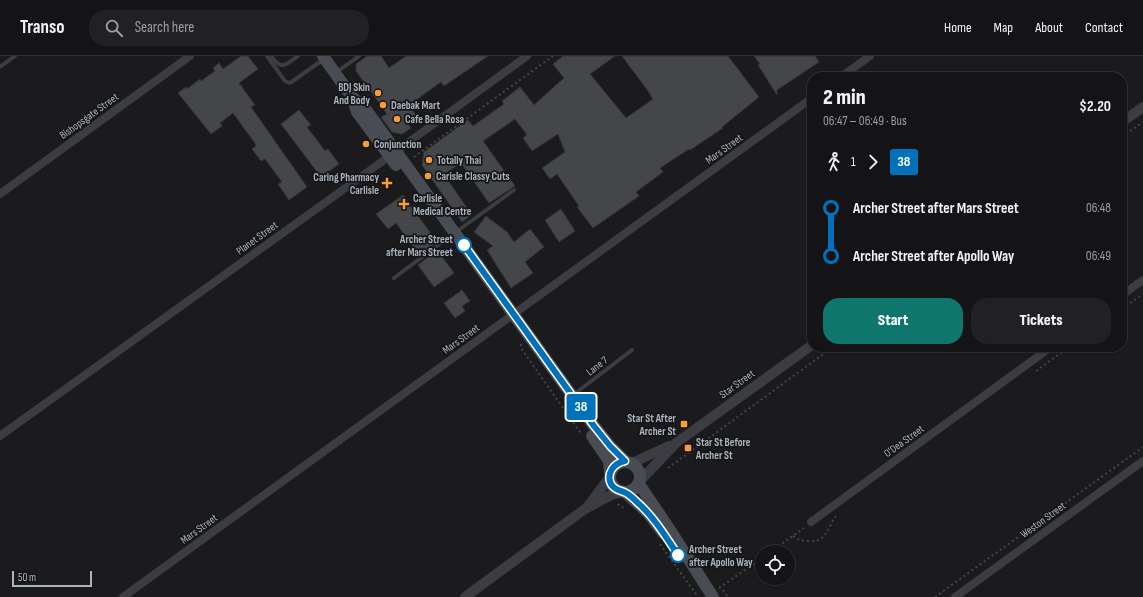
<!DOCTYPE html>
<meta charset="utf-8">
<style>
body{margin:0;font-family:"Sofia Sans Condensed",sans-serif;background:#212123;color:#f1f3f6;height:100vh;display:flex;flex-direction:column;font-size:15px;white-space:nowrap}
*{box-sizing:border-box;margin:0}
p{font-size:13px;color:#9d9ea1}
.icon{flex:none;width:22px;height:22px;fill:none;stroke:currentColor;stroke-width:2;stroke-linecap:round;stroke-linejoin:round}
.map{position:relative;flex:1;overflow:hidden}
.panel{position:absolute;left:807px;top:16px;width:320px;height:280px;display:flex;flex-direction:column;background:#141416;border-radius:16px;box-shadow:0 1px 3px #0004,0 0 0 1px #333335}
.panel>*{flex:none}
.badge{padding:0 8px;border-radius:3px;font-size:14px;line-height:26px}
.tools{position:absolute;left:755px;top:489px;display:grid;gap:8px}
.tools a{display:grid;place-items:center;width:40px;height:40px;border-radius:50%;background:#141416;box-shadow:0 1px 3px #0004,0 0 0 1px #333335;font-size:20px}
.scale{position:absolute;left:12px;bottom:10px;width:80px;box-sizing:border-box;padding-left:4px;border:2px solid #acb4be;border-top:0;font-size:11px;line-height:14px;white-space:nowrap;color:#acb4be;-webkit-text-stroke:3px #151618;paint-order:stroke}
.map>.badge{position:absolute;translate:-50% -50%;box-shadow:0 0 0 2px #fff}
.legs{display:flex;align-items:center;gap:6px;height:44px;padding:0 16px;font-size:13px}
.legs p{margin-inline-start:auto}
.headline{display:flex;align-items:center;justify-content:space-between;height:68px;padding:0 16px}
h1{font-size:22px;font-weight:800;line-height:30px}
.primary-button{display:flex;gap:8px;margin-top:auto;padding:8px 16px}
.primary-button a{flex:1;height:46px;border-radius:16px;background:#0f766e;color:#fff;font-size:16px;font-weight:800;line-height:46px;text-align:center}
.primary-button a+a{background:#212123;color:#f1f3f6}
ul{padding:0 16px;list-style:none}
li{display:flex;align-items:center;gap:14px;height:48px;font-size:15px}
li i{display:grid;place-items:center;width:6px;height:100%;margin:0 5px;background:currentColor}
li i::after{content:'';width:10px;height:10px;margin:-5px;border:3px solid;border-radius:50%;background:#141416}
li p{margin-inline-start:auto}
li:first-child i{background:linear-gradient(#0000 50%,currentColor 0)}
li:last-child i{background:linear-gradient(currentColor 50%,#0000 0)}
header{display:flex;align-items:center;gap:24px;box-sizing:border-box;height:56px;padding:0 20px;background:#141416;border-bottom:1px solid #333335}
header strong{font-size:19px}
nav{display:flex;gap:22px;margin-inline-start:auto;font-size:14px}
.search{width:280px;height:36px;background:#212123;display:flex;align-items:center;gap:10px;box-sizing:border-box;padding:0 14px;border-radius:16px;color:#9d9ea1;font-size:15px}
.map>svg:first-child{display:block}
.building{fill:#44464a;stroke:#343539}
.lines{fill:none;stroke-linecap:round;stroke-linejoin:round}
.path{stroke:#41454a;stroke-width:2;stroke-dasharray:2 3;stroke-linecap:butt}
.service{stroke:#3b3d43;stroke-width:4}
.minor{stroke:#3b3d43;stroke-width:8}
.tertiary{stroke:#3b3d43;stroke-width:10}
.secondary{stroke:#494d53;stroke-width:12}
.line-1-casing{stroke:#fff;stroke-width:9}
.line-1{stroke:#0072bc;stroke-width:6}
.poi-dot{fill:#ff9c31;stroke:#151618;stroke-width:1.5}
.stop-1-dot{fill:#fff;stroke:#0072bc;stroke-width:2}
.labels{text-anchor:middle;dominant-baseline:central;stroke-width:3.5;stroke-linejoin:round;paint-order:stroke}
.poi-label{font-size:11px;font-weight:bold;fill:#acb4be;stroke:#151618;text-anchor:start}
.street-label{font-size:11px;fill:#acb4be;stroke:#151618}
.stop-label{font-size:11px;font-weight:bold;fill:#acb4be;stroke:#151618;text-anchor:end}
</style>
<header>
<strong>Transo</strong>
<div class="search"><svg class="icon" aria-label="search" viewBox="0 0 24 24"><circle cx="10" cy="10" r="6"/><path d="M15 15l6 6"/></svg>Search here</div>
<nav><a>Home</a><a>Map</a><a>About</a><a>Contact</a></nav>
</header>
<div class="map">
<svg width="1143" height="541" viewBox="0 0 1143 541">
<rect width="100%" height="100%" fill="#1b1b1d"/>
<g class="building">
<polygon points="241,0 248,0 258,13 239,27 255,49 251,51 307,131 289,144 278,128 282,126 265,103 261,105 252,93 256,90 255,87 233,57 220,67 222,70 211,78 178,37 186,31 187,33 200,23 201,25 215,15 213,12 219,7 223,13"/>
<polygon points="367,0 381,0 389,12 406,0 488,0 444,30 441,26 409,49 417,61 408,68 411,72 402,78 392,76 381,61 387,58 356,15 356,8"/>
<polygon points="563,0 615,0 590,18 626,62 653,43 650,39 651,39 622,0 728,0 759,41 722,71 723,72 690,94 689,93 660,112 663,116 636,136 639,140 593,172 577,151 579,150 557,118 550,123 542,112 565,96 558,78 532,95 523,82 527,79 515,63 483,85 515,130 489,147 461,107 446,117 449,122 447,123 472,159 462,166 422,109 424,96 468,64 473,70 504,48 502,45 520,31 534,49 564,22 553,8"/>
<polygon points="754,0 815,0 819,6 777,34 777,39 758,9 760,8"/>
<polygon points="299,54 311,69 307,71 325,95 328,93 339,108 321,121 281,68"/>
<polygon points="403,139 437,186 419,199 396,167 388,173 376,158"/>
<polygon points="561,153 575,175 559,186 545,164"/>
<polygon points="486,160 507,176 514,186 530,173 544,191 525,206 533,217 511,232 487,194 493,190 474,176"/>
<polygon points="437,194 454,217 434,231 418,209"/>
<polygon points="462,234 470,245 462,250 465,255 455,262 444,247"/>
</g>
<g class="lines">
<g class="path">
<polyline points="1122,81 1143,66"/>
<polyline points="414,101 553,0"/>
<polyline points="1122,253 1143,238"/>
<polyline points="521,288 521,292 582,379"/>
<polyline points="1036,315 1069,291"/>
<polyline points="668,412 833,291"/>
<polyline points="618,448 620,451 626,452"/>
<path d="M 793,480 C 798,483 801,485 808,485 C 827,487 827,472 836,460"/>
<polyline points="660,488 698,541"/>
<polyline points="770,496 804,472"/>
<polyline points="719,532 762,502"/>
<polyline points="723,534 728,541"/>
<polyline points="935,541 1143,391"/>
</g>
<g class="service">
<polyline points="267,0 285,25 290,27 324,3"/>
<path d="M 271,0 C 282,15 285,9 298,0"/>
<polyline points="0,11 15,0"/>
<polyline points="337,16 359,0"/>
<polyline points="456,176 514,134"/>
<polyline points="394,222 449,181"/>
<polyline points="573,339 632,294"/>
</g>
<g class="minor">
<polyline points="841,21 870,0"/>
<polyline points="0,138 190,0"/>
<polyline points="1122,239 1143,224"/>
<polyline points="0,380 358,123 527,0"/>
<polyline points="811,466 1051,291"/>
<polyline points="123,541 812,42"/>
<polyline points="955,541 1143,405"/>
</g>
<g class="tertiary">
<polyline points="1122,66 1143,51"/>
<polyline points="632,407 669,390"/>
<polyline points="640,425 676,387 812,289"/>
<polyline points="588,450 610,421"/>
<polyline points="465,541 585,453 611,439 622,436"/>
</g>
<g class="secondary">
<polyline points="323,0 352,41 364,51 594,370 610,390 625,405"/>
<polyline points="352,41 357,56 396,109"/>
<polyline points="592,380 609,405 610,416"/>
<circle cx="625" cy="421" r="15"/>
<polyline points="639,428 670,474 713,541"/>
<polyline points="625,436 648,457 663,477"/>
</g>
</g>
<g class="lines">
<g class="line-1-casing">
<path id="line-1" d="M 464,189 L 594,370 L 610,390 L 625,405 C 614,407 606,417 611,428 C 615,435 621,434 626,437 C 630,439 635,444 638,447 C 654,461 666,481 678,499"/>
</g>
<use href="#line-1" class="line-1"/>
</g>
<g class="poi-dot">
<circle cx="378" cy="37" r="4"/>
<circle cx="383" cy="49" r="4"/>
<circle cx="397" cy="63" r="4"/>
<circle cx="366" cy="88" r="4"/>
<circle cx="429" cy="104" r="4"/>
<circle cx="428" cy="120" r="4"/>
<path d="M385 121h4v4h4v4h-4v4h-4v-4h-4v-4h4z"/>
<path d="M402 142h4v4h4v4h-4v4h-4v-4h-4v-4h4z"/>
<rect x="680" y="364" width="8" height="8" rx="2"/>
<rect x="684" y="388" width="8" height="8" rx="2"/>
</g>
<g class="stop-1-dot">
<circle cx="464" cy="189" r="7"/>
<circle cx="678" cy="499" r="7"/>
</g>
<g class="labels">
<g class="poi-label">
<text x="370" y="31" text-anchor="end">BDJ Skin<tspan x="370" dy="13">And Body</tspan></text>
<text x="391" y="49">Daebak Mart</text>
<text x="405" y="63">Cafe Bella Rosa</text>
<text x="374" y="88">Conjunction</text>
<text x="437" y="104">Totally Thai</text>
<text x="436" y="120">Carisle Classy Cuts</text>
<text x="379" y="121" text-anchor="end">Caring Pharmacy<tspan x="379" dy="13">Carlisle</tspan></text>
<text x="413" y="142">Carlisle<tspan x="413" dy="13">Medical Centre</tspan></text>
<text x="676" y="362" text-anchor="end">Star St After<tspan x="676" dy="13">Archer St</tspan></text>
<text x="696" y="386">Star St Before<tspan x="696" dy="13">Archer St</tspan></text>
</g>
<g class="street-label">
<text transform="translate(89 60) rotate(-36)">Bishopsgate Street</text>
<text transform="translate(724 93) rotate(-36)">Mars Street</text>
<text transform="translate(257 182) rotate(-36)">Planet Street</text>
<text transform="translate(461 283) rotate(-36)">Mars Street</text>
<text transform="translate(597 310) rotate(-37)">Lane 7</text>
<text transform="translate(737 328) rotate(-36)">Star Street</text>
<text transform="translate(904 385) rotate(-36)">O'Dea Street</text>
<text transform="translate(1043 464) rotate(-36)">Weston Street</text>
<text transform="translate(199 473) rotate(-36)">Mars Street</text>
</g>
<g class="stop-label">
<text x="453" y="183">Archer Street<tspan x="453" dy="13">after Mars Street</tspan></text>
<text x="689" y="493" text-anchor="start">Archer Street<tspan x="689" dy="13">after Apollo Way</tspan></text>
</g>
</g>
</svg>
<div class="tools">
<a><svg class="icon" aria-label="locate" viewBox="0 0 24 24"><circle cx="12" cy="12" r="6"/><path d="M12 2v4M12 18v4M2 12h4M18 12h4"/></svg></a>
</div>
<div class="scale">50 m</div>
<b class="badge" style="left:581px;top:351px;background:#0072bc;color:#fff">38</b>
<section class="panel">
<div class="headline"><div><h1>2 min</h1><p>06:47 – 06:49 · Bus</p></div><b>$2.20</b></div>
<div class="legs"><svg class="icon" aria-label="walk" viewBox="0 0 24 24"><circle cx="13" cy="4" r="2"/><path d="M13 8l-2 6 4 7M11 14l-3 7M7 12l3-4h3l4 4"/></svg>1<svg class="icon" aria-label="forward" viewBox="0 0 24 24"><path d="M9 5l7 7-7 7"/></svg><b class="badge" style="background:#0072bc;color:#fff">38</b></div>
<ul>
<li><i style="color:#0072bc"></i><b>Archer Street after Mars Street</b><p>06:48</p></li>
<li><i style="color:#0072bc"></i><b>Archer Street after Apollo Way</b><p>06:49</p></li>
</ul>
<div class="primary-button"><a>Start</a><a>Tickets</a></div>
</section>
</div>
